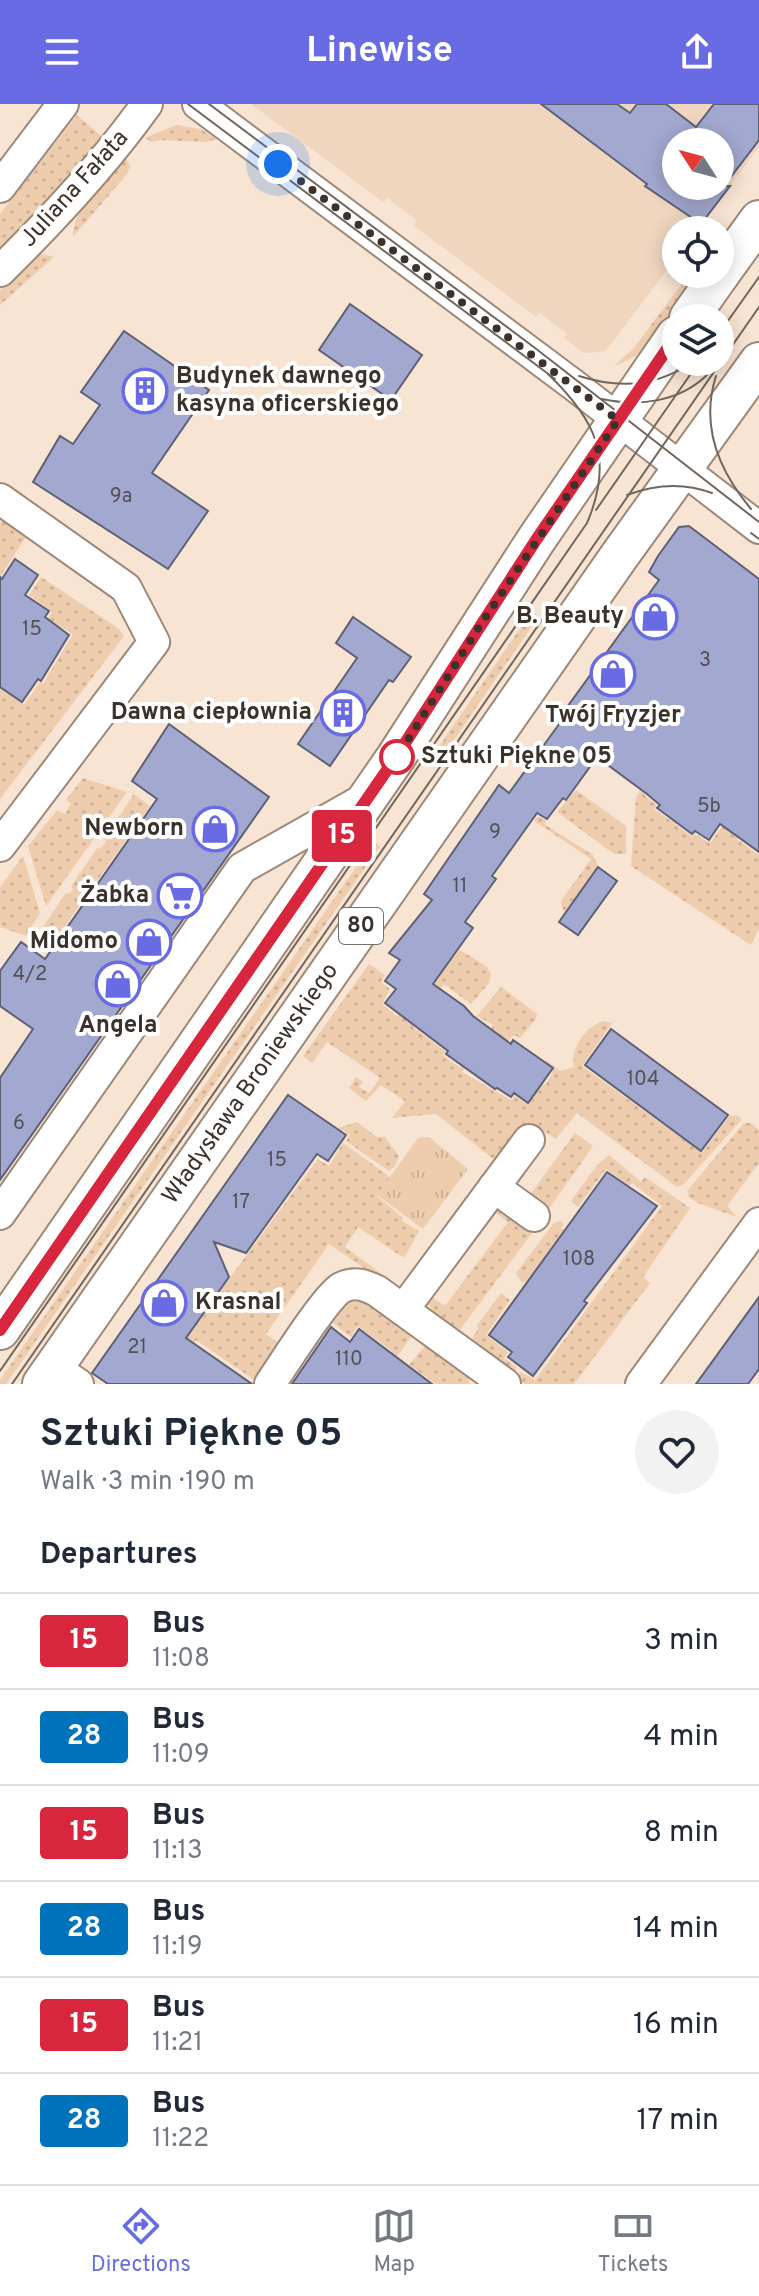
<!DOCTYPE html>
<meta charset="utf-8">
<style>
body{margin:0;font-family:Overpass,sans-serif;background:#f2f2f3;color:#1f2937;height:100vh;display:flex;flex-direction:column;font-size:30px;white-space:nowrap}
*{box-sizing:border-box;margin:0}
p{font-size:26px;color:#747a83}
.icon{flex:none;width:44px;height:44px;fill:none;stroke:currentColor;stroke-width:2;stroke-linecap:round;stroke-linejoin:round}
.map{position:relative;height:1280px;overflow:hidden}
.panel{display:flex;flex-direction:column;background:#fff;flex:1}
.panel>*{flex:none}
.badge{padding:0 16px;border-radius:6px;font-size:28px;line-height:52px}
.needle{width:52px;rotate:306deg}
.tools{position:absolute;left:662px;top:24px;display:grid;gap:16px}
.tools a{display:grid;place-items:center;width:72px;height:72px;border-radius:50%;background:#fff;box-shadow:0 4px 20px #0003;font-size:40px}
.you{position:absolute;width:40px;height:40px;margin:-20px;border:6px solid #fff;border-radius:50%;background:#1a73e8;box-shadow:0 0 0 12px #1a73e833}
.map>.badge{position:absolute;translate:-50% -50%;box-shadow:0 0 0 4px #fff}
h2{padding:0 40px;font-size:30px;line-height:72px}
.round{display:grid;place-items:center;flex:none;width:84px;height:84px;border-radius:42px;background:#f2f2f3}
.overview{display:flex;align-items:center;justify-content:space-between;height:136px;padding:0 40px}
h1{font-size:38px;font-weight:700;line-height:60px}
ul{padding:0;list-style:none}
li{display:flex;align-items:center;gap:24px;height:96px;padding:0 40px;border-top:2px solid #e0e1e3}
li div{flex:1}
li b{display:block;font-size:30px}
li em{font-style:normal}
li .badge{min-width:88px;font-weight:700;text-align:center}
header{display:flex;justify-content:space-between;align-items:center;height:104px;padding:0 40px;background:#686be4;color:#fff;font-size:36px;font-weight:700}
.dock{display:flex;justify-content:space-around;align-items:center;height:112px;border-top:2px solid #e0e1e3;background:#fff;font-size:22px;color:#747a83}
.dock a{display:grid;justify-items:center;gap:4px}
.dock .current{color:#686be4}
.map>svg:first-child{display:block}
.built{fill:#f0d6bf;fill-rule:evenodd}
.grass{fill:url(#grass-dots)}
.park{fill:url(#park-tufts)}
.building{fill:#a2a8cf;stroke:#5e6176;stroke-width:2;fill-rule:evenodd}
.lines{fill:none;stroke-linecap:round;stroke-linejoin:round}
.minor-casing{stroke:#9c8979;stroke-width:34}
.major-casing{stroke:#9c8979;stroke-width:42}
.minor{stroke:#fff;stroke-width:30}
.major{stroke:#fff;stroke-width:38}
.tram{stroke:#72675c;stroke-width:2}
.line-casing{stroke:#fff;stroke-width:18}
.line{stroke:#d7263d;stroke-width:12}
.walk{stroke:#3a322b;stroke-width:8;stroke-dasharray:0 14.4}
.stop-dot{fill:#fff;stroke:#d7263d;stroke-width:4}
.labels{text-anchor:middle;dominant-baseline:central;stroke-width:8;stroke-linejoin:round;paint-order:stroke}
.number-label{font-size:20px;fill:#545054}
.shield{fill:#fff;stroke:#75706b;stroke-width:2}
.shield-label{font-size:22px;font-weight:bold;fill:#3a322b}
.street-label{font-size:24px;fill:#3a322b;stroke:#fff}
.poi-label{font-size:24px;font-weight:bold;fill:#3a322b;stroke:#fff;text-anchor:end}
.stop-label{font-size:24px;font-weight:bold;fill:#3a322b;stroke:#fff;text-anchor:start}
</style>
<header><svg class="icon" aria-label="menu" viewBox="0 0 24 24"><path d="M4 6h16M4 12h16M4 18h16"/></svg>Linewise<svg class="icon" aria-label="share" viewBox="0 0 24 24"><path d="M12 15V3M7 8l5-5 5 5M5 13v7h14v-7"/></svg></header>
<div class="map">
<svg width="759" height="1280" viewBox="0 0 759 1280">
<defs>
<pattern id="grass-dots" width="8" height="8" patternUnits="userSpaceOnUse" patternTransform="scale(2)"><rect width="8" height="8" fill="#eeccae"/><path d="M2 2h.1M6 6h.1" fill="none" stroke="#cdb096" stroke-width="1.8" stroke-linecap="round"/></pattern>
<pattern id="park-tufts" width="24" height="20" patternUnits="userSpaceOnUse" patternTransform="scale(2)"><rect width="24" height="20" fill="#eeccae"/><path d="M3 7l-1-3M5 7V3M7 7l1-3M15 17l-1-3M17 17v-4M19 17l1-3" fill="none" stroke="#cdb096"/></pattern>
</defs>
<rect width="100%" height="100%" fill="#f8e4d2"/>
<path class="built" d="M 251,0 L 759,0 L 759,43 L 697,126 L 676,126 L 676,154 L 606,247 L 584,249 L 564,234 L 567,230 L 540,209 L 536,213 L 414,122 L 416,116 L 387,94 L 383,98 ZM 676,38 L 720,38 L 720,82 L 676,82 Z"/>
<g class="grass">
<polygon points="77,11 102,33 20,131 0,149 0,110"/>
<polygon points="176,21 201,25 217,35 206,38 159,36 152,38 145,34"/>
<path d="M 126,54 L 130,62 L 127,70 L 73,133 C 73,102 107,76 126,54 Z"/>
<polygon points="42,150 54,153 0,201 0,186 32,155"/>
<path d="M 689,170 L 700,170 C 676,203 654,250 614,262 L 634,244 Z"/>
<polygon points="6,416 29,428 0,473 0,418"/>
<polygon points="41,473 118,524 124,532 0,695 0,583 24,601 40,578 43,580 73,530 48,515 52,508 29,491"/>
<polygon points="532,507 539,512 447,646 440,641"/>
<polygon points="83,674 127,688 46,802 28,742 57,706 65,710 71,700 66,696"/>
<polygon points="644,681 648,684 644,691 657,701 654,705 671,717 674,713 679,716 676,721 693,733 695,730 710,739 723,721 739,731 737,735 759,751 759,824 751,841 631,762 636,693"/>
<polygon points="576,686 626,722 626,750 614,750 557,708"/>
<polygon points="134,690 150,702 48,846 39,840 36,833 66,789 69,790 73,785 71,782 98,743 100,745 106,738 104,735"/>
<polygon points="538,712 546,717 544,720 593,751 598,763 564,809 561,797 591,755 534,717"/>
<polygon points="374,737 380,742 6,1280 0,1280 0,1276"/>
<polygon points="23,752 40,809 26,832 0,823 0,783"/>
<polygon points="460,846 486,862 491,870 489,879 471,900 444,880 437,889 429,882 439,860 446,862"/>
<path d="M 369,860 L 385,871 L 381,878 L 390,885 L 382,900 L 397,912 L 400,909 L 415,919 L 413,923 L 445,947 L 443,952 L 460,963 L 462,961 L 465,964 L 462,968 L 511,996 L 515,992 L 528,1001 L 541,980 L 545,981 L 553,969 L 541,960 L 546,956 L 560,967 L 574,963 C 570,945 585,923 603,917 L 612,919 L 582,962 L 702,1049 L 729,1012 L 736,1011 L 742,1015 L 683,1081 L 677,1083 L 577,1009 L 556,1035 L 536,1022 L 530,1030 L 520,1023 L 496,1057 L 436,1010 L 392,1014 L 405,997 L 381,981 L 366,997 L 349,984 L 356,973 L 363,978 L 359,983 L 369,989 L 380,974 L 327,938 L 312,959 L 303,952 Z"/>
<polygon points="501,883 537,910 536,915 520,934 514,931 507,938 490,927 493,921 477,912"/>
<polygon points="357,1018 377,1033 385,1033 399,1052 395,1062 389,1067 346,1037 350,1031 338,1024"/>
<polygon points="744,1019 751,1019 759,1026 759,1059 727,1102 737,1113 698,1099 687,1092 689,1089 687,1087"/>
<polygon points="575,1029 593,1042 548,1106 529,1092"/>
<polygon points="343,1039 390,1073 377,1092 403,1114 402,1117 419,1127 404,1154 358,1123 345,1143 398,1182 396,1186 329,1140 266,1230 280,1240 256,1277 196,1236 192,1243 183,1237 318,1055 329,1062"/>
<polygon points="609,1051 641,1078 645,1073 690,1104 643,1173 650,1179 574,1280 525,1280 517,1274 521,1268 535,1276 662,1102 632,1079 629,1082 606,1065 578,1103 571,1097 597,1061"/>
<path d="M 496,1103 L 532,1129 L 459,1227 C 446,1217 425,1208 428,1190 L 445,1202 L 508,1118 L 490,1104 Z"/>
<polygon points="560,1117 564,1120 561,1124 564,1126 526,1179 525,1177 522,1179 516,1169 554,1119"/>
<polygon points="501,1189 510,1196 486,1231 508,1248 504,1254 517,1263 512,1270 499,1261 501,1257 472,1235 478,1225 477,1221"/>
<polygon points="346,1198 376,1198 414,1229 396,1254 390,1250 392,1247 358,1222 351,1233 333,1219"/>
<polygon points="427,1239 469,1269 469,1280 436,1280 409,1261"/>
</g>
<polygon class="park" points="429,1033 468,1065 423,1125 377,1091 418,1034"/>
<g class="building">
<path d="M 541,0 L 617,0 L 630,9 L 637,0 L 666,0 L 696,23 L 714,0 L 759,0 L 759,36 L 724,82 L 730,82 L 701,120 L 645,82 L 647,80 ZM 676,38 L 720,38 L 720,82 L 676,82 Z"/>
<polygon points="350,200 422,251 391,296 319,246"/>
<polygon points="124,227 209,286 152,369 208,407 168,465 33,378 60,332 73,340 100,301 81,288"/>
<polygon points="689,422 759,475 759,748 720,720 709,736 695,727 692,730 657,704 660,701 647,690 597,653 566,696 563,694 547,715 537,709 492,772 496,775 465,818 473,824 433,880 464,902 473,912 511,940 513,936 553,964 528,999 514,989 511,993 497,984 495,985 446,950 448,947 385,899 396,885 385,877 400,856 389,849 432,796 424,790 499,681 509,689 557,623 567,608 565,606 659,476 649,468 658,452 679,423"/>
<polygon points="15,455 38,471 25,491 49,507 45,513 69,531 41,577 38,575 22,598 0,583 0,473 2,475"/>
<polygon points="353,513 411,553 393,578 389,576 330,662 298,640 357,554 336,539"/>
<polygon points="169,620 269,693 0,1076 0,974 33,925 0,902 0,867 21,838 45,855 157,695 132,677"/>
<polygon points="598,763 617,777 578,831 559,818"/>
<polygon points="611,925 728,1011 701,1047 585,961"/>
<polygon points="288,991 346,1031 328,1057 317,1050 246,1149 214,1138 229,1173 186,1234 252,1280 108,1280 92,1269"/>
<polygon points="607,1068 657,1102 584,1197 587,1199 533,1272 508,1253 512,1248 489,1231"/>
<polygon points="759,1193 759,1265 748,1280 696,1280"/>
<polygon points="331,1223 350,1238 359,1225 432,1280 292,1280"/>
</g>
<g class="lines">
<g class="minor-casing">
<g id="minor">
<polyline points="198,0 575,282 759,424"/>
<polyline points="0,83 63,0"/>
<path d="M 0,167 C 53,115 104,60 147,0"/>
<polyline points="0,395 126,484 154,538 0,742"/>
<polyline points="494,1083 534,1112"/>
<polyline points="0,1110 242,764 364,695"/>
<polyline points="403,1206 529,1036"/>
<polyline points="53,1263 78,1280"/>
<path d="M 270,1280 C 283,1261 325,1194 341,1184 C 354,1177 365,1181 377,1187 L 505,1280"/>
<polyline points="641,1280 759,1119"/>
</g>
</g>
<g class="major-casing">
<g id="major">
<polyline points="720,170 759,116"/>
<polyline points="689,214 720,170"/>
<polyline points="0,1226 396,653 536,436 676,232"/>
<polyline points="42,1280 620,451 759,258"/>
</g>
</g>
<use href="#minor" class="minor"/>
<use href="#major" class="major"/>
<g class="tram">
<polyline points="188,0 555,275"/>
<polyline points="209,0 535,244 759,418"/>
<polyline points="720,228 759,173"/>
<path d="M 579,272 C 619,285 657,283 692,258"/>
<path d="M 716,272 C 700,322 719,367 751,405"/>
<path d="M 602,295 C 639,303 679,298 707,271"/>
<path d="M 627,391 C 656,380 683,378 712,389"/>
<polyline points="596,406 699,258"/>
<polyline points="751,429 759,435"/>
<path d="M 0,1267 L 587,419 C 615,354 595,315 548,270"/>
<polyline points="12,1280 759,203"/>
</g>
</g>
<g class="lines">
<g class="line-casing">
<polyline id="line" points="0,1226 396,653 536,436 676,232"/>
</g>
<use href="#line" class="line"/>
<polyline class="walk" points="278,60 618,316 481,520 397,653"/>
</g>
<defs>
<g id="building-ring" transform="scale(2.3)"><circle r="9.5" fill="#fff" stroke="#686be4" stroke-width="1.5"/><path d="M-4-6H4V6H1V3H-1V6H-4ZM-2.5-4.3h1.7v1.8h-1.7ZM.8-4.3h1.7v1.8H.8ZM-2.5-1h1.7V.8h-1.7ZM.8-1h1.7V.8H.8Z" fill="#686be4"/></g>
<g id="shop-ring" transform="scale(2.3)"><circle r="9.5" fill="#fff" stroke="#686be4" stroke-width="1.5"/><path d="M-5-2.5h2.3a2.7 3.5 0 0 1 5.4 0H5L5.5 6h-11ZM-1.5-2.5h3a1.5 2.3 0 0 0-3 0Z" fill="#686be4"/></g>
<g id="supermarket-ring" transform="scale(2.3)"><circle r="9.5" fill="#fff" stroke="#686be4" stroke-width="1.5"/><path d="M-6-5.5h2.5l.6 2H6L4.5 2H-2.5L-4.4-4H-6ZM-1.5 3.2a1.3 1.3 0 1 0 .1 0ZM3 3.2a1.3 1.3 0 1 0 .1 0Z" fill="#686be4"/></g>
</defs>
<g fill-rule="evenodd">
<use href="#building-ring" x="145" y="287"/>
<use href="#shop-ring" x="655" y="513"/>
<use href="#shop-ring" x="613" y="570"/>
<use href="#building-ring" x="343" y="609"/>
<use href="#shop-ring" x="215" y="725"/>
<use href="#supermarket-ring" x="180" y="792"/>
<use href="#shop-ring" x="149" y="838"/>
<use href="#shop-ring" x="118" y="880"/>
<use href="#shop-ring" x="164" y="1199"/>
</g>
<circle class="stop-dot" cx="397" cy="653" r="16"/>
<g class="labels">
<g class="number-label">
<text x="121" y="393">9a</text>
<text x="32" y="526">15</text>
<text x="705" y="557">3</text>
<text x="709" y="703">5b</text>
<text x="495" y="729">9</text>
<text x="460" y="783">11</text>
<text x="30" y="871">4/2</text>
<text x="643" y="976">104</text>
<text x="19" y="1020">6</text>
<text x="277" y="1057">15</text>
<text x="241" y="1099">17</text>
<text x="579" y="1156">108</text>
<text x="137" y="1244">21</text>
<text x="349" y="1256">110</text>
</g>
<rect class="shield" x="339" y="804" width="44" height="36" rx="6"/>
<g class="shield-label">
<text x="361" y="822">80</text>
</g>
<g class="street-label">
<text transform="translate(75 85) rotate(-48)">Juliana Fałata</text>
<text transform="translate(251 980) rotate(-55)">Władysława Broniewskiego</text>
</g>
<g class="poi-label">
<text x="176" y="273" text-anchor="start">Budynek dawnego<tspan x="176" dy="28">kasyna oficerskiego</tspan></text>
<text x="624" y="513">B. Beauty</text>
<text x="312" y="609">Dawna ciepłownia</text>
<text x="613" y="612" text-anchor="middle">Twój Fryzjer</text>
<text x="184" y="725">Newborn</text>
<text x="149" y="792">Żabka</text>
<text x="118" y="838">Midomo</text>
<text x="118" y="922" text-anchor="middle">Angela</text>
<text x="195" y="1199" text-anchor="start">Krasnal</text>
</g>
<g class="stop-label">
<text x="421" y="653">Sztuki Piękne 05</text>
</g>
</g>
</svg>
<div class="tools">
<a><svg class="needle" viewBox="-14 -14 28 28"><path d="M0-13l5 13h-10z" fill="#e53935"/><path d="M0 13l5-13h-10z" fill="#747a83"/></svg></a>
<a><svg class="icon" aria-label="locate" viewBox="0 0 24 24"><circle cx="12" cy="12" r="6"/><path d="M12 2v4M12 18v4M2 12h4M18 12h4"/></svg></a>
<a><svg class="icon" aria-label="layers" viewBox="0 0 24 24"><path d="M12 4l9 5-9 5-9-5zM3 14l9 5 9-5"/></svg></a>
</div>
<div class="you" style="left:278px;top:60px"></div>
<b class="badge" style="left:342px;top:732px;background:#d7263d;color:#fff">15</b>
</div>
<section class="panel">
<div class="overview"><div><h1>Sztuki Piękne 05</h1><p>Walk · 3 min · 190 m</p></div><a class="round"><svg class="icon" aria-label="heart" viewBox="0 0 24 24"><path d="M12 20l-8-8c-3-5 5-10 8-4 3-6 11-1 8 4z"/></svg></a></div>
<h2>Departures</h2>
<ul>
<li><span class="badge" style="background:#d7263d;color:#fff">15</span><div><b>Bus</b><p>11:08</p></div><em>3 min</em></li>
<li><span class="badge" style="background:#0072bc;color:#fff">28</span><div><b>Bus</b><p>11:09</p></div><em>4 min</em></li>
<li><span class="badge" style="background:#d7263d;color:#fff">15</span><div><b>Bus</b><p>11:13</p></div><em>8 min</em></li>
<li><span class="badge" style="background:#0072bc;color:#fff">28</span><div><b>Bus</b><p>11:19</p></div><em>14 min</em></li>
<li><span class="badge" style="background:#d7263d;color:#fff">15</span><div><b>Bus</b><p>11:21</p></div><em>16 min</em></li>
<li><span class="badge" style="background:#0072bc;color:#fff">28</span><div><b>Bus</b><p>11:22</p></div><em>17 min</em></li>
</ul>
</section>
<nav class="dock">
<a class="current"><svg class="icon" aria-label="directions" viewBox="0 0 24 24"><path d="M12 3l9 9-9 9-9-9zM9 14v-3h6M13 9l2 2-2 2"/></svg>Directions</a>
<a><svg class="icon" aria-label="map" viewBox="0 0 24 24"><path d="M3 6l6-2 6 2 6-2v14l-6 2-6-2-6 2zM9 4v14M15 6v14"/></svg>Map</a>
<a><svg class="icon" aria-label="tickets" viewBox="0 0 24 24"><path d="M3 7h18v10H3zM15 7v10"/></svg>Tickets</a>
</nav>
